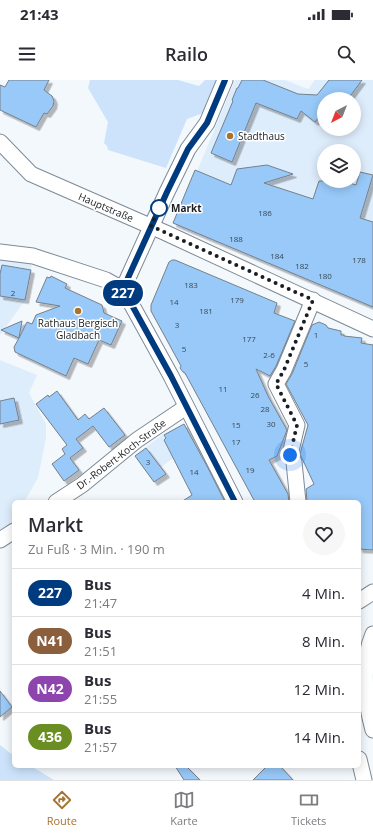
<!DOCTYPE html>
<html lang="de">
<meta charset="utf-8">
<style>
body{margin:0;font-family:"Open Sans",sans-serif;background:#f7f7f7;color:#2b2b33;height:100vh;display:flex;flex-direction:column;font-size:15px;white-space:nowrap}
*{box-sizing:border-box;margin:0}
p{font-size:13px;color:#7c7c81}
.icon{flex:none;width:22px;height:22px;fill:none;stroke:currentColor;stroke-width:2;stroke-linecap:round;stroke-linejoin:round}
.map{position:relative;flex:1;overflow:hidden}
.sheet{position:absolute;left:12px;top:420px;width:349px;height:268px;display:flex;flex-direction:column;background:#fff;border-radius:6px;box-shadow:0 2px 10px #0003}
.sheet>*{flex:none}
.badge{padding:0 8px;border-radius:13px;font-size:14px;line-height:26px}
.needle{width:26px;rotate:222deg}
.controls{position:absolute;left:317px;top:12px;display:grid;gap:8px}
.controls a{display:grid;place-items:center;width:44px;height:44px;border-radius:50%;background:#fff;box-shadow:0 2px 10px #0003;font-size:20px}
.you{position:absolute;width:20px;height:20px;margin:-10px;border:3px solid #fff;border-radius:50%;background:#1a73e8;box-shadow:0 0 0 6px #1a73e833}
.map>.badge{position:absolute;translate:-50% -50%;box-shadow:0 0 0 2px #fff}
.round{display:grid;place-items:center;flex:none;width:42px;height:42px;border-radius:21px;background:#f7f7f7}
.headline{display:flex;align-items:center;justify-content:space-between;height:68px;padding:0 16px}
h1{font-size:19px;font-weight:600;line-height:30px}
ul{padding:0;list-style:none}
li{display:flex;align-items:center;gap:12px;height:48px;padding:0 16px;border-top:1px solid #e1e1e2}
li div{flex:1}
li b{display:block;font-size:15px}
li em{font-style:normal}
li .badge{min-width:44px;font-weight:700;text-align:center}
.status{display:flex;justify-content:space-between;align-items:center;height:28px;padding:0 20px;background:#fff;direction:ltr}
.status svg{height:11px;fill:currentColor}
header{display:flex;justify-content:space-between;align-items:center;height:52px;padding:0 16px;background:#fff;font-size:18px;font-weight:600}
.tabs{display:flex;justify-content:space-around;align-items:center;height:56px;border-top:1px solid #e1e1e2;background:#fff;font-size:11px;color:#7c7c81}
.tabs a{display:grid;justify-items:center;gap:2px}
.tabs .on{color:#a9722e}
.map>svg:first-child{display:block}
.built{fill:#deedfc;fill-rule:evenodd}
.green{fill:#cce3fb}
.building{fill:#98c9f8;stroke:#75808b;filter:url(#shadow)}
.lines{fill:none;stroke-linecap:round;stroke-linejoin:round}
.minor-casing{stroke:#7e8a95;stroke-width:17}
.minor{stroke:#fff;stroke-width:15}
.line-casing{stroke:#fff;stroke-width:9}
.line{stroke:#003b80;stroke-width:6}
.walk{stroke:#191e22;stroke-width:4;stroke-dasharray:0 7.2}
.poi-dot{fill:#a9722e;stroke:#fff;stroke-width:1.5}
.stop-dot{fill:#fff;stroke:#003b80;stroke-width:2}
.labels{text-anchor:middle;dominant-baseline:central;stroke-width:3;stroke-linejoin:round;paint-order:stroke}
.number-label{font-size:8px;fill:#394958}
.poi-label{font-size:10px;fill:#191e22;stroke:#fff;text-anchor:start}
.street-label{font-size:10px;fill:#191e22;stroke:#fff}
.stop-label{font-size:10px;font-weight:bold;fill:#191e22;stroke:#fff;text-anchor:start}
</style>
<div class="status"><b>21:43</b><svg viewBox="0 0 49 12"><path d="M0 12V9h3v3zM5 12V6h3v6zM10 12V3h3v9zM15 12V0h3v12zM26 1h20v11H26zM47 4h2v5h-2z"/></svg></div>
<header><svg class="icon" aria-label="menu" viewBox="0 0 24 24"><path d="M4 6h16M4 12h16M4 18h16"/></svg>Railo<svg class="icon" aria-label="search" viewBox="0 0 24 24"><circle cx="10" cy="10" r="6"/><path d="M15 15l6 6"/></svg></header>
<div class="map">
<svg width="373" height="700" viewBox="0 0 373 700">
<defs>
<filter id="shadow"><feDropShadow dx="3.5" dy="3.5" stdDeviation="0" flood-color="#0004"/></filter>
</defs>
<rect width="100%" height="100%" fill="#f3f8fd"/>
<g class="built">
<path d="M 235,0 L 285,0 L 308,9 L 315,0 L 373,0 L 373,228 L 175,144 ZM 324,19 L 354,19 L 354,49 L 324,49 ZM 324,71 L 354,71 L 354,101 L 324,101 Z"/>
<polygon points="0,176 33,178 26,219 0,255"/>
<polygon points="0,280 37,295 29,313 46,344 46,358 38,398 24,422 14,422 14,441 0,451"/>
<polygon points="184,344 194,363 150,395 135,376 163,354"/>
</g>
<g class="green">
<polygon points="90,0 178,0 199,6 205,0 216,0 203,33 187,39 166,88 108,70 107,66 104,63 108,42 88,8"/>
<polygon points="0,665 14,676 14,686 31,686 54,700 0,700"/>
</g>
<g class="building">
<polygon points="9,0 49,0 44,10 52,16 54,21 53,26 47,34 44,33 36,47 0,30 0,5 5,7"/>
<polygon points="242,0 263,0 298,14 317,15 329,0 362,0 348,19 324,19 324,30 315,42 301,31 297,39 256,23 232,82 211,73 233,21 232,20 237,8 238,8"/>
<polygon points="267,85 293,94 264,103 313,119 319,101 343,101 356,105 360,92 373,95 360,138 373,142 373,227 173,143 195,90 231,105 237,89"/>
<polygon points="172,180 175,180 277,223 274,233 295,241 276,286 270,296 256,289 268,316 287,350 277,376 269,380 288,414 289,422 255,422 185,293 183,292 180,288 181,286 151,231 151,225 169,182"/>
<polygon points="2,185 31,190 25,220 0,216 0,194"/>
<polygon points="51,196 67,204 65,208 102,225 104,233 122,241 111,265 99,260 88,284 74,278 66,296 15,272 14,267 19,258 1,250 22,241 19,258 27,242 32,244 36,235 60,226 36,222 47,197 50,198"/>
<polygon points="319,242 326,245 328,248 341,251 341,255 344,255 344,256 362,258 361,263 373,265 373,470 359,469 359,422 307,422 306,409 314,404 300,374 308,345 286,304 292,294 312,245"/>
<polygon points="57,311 78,340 85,334 89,339 104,328 125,355 109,367 93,346 76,359 83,368 70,378 79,390 64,401 52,384 65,374 62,369 67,365 36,324 48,315 49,317"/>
<polygon points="14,318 19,340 0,344 0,321"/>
<polygon points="184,344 208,388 225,422 181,422 192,415 164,360 166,358 164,355"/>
<polygon points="146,368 166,394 154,402 135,376"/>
<polygon points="0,611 12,627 0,637"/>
<polygon points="175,686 186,686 200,700 184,700"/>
<polygon points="267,686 280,686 293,700 253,700"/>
</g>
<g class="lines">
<g class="minor-casing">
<g id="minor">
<polyline points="0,62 31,94 166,153 373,249"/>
<polyline points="0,172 33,176 42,179 106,200 115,205 128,218 171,296 235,422"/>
<polyline points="122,211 167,112 188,69 207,43 225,0"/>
<polyline points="56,422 82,405 137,360 186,327"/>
<polyline points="298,422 294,382 290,375 297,345 276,304 284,290 313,220"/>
<polyline points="0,460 14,451"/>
<polyline points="359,521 373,512"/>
<path d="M 373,554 C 361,582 365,621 373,650"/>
<polyline points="359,679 364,700"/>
</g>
</g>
<use href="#minor" class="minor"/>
</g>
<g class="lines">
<g class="line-casing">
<polyline id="line" points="225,0 207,43 188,69 167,112 122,211 128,218 171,296 235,422"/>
</g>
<use href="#line" class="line"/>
<polyline class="walk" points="159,128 161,124 151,146 313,220 284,290 276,304 297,345 290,375"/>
</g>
<g class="poi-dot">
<circle cx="230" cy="56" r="4"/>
<circle cx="78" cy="231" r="4"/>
</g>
<circle class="stop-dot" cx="159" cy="128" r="8"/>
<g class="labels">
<g class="number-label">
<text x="265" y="132">186</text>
<text x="236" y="158">188</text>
<text x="277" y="175">184</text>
<text x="359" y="179">178</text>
<text x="302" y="185">182</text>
<text x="325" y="195">180</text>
<text x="191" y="204">183</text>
<text x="13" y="212">2</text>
<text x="237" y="219">179</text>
<text x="174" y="221">14</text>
<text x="206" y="230">181</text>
<text x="177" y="244">3</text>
<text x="316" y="254">1</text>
<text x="249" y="258">177</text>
<text x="184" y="268">5</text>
<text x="269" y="274">2-6</text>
<text x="306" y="283">5</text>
<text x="223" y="308">11</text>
<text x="255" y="314">26</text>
<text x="265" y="328">28</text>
<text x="271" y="343">30</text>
<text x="236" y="344">15</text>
<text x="236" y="361">17</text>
<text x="148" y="381">3</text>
<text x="250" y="389">19</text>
<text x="194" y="391">14</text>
</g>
<g class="poi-label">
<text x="238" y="56">Stadthaus</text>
<text x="78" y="243" text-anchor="middle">Rathaus Bergisch<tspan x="78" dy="12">Gladbach</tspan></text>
</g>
<g class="street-label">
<text transform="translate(106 127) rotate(23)">Hauptstraße</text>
<text transform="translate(121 374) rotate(-37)">Dr.-Robert-Koch-Straße</text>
</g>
<g class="stop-label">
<text x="171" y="128">Markt</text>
</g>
</g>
</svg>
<div class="controls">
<a><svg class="needle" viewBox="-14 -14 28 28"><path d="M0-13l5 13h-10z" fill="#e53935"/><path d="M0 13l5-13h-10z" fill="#7c7c81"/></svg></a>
<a><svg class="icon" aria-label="layers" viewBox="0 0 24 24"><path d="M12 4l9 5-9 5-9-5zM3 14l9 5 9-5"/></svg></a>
</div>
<div class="you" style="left:290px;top:375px"></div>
<b class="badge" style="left:123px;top:213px;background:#003b80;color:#fff">227</b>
<section class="sheet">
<div class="headline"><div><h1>Markt</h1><p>Zu Fuß · 3 Min. · 190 m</p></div><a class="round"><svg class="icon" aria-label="heart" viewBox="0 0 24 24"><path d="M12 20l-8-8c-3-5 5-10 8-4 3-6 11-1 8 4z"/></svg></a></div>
<ul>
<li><span class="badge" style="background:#003b80;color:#fff">227</span><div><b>Bus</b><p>21:47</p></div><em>4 Min.</em></li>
<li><span class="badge" style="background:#8b5e3c;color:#fff">N41</span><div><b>Bus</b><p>21:51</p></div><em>8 Min.</em></li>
<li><span class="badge" style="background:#8e44ad;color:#fff">N42</span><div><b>Bus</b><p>21:55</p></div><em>12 Min.</em></li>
<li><span class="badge" style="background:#6b8e23;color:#fff">436</span><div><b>Bus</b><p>21:57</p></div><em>14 Min.</em></li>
</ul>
</section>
</div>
<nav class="tabs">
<a class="on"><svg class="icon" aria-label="directions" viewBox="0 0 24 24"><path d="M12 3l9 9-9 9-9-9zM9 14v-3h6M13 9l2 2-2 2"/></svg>Route</a>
<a><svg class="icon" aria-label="map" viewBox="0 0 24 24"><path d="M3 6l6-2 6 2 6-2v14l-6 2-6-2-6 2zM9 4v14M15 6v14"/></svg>Karte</a>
<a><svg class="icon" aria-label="tickets" viewBox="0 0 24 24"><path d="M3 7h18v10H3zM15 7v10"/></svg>Tickets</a>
</nav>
